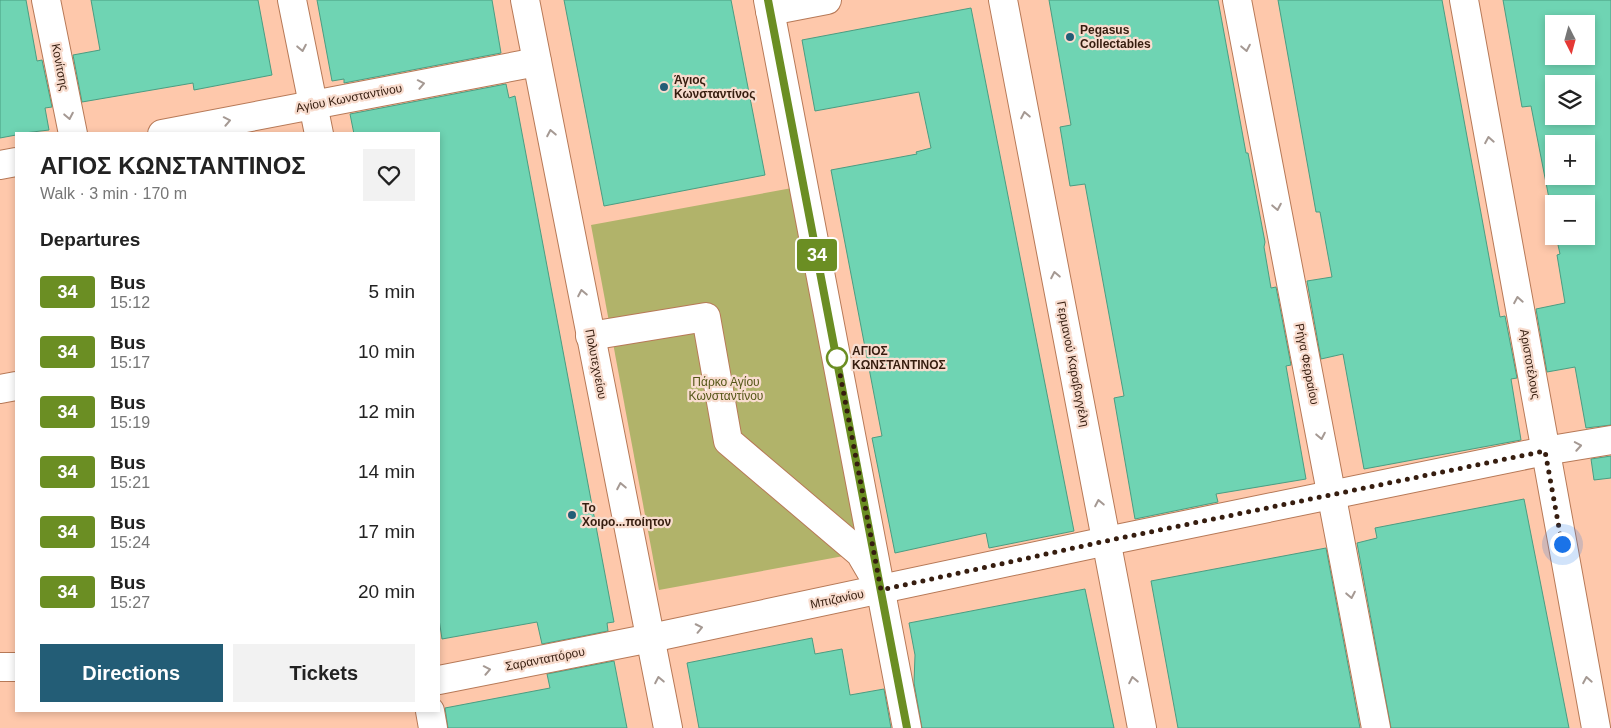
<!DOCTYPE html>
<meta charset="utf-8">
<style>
body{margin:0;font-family:Arial,sans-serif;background:#f2f2f2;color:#222;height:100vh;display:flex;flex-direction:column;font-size:19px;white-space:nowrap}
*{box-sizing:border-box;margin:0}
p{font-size:16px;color:#767676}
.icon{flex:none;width:28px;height:28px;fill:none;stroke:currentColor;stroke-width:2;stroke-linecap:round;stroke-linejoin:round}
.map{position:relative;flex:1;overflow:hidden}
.sheet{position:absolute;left:15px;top:132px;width:425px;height:580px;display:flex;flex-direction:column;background:#fff;border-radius:0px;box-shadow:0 2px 8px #0003}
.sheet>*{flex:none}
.badge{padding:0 10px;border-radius:4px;font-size:18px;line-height:32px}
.needle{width:32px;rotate:174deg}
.fabs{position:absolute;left:1545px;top:15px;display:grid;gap:10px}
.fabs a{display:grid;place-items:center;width:50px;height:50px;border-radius:0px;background:#fff;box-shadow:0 2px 8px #0003;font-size:25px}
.you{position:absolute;width:25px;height:25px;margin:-12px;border:4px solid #fff;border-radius:50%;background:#1a73e8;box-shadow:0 0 0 8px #1a73e833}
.map>.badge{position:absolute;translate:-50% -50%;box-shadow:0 0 0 2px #fff}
h2{padding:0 25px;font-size:19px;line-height:45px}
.round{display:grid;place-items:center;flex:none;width:52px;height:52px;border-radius:0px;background:#f2f2f2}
.head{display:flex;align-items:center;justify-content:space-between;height:85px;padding:0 25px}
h1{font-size:24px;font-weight:800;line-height:38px}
.cta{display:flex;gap:10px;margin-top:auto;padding:10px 25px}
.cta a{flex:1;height:58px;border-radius:0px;background:#235d76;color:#fff;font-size:20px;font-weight:800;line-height:58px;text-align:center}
.cta a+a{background:#f2f2f2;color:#222}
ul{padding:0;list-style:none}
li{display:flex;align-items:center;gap:15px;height:60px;padding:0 25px}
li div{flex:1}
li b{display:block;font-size:19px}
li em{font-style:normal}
li .badge{min-width:55px;font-weight:700;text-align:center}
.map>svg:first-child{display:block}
.green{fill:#b1b36a}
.building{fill:#6fd4b3;stroke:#4a9d82;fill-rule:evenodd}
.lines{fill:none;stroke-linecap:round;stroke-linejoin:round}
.minor-casing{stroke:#b77957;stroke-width:30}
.minor{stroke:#fff;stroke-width:28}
.oneway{stroke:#a59993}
.line-casing{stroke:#fff;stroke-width:11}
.line{stroke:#6b8e23;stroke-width:8}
.walk{stroke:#361d0f;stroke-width:5;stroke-dasharray:0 9}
.poi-dot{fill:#235d76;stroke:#f8dcce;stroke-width:2}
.stop-dot{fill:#fff;stroke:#6b8e23;stroke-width:2.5}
.labels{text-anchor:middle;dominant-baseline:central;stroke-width:4.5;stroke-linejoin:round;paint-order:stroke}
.poi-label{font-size:12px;font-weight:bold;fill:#361d0f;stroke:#f8dcce;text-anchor:start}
.street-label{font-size:12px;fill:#361d0f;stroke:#f8dcce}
.stop-label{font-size:12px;font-weight:bold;fill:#361d0f;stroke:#f8dcce;text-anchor:start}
.park-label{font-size:12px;fill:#555618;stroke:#f8dcce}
</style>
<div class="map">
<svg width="1611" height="728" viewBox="0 0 1611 728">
<rect width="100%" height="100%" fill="#fec8ab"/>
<polygon class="green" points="792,188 860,553 659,590 591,225"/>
<g class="building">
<polygon points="0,0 26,0 37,61 42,60 52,107 45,108 49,130 16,134 16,135 0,138"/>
<polygon points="91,0 258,0 272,75 194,90 193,83 82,102 73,55 100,50"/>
<polygon points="317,0 492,0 501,53 344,83 344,79 332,81"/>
<polygon points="564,0 731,0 765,175 604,206"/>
<polygon points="1049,0 1218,0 1246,153 1248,153 1265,242 1264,247 1271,288 1276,287 1291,365 1286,366 1306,479 1216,494 1218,502 1135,519 1114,398 1124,396 1085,184 1070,186 1060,127 1071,125"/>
<polygon points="1278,0 1442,0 1500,317 1505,316 1517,378 1511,379 1521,440 1364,469 1343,354 1321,359 1307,281 1332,277 1320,212 1316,212"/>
<path d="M 1503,0 L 1611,0 L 1611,425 L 1586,428 L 1575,367 L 1547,372 L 1536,309 L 1565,303 L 1557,255 L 1560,254 L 1556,236 L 1586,236 L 1586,204 L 1554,204 L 1554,224 L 1531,106 L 1522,107 ZM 1554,24 L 1586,24 L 1586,56 L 1554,56 ZM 1554,84 L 1586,84 L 1586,116 L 1554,116 ZM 1554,144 L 1586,144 L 1586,176 L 1554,176 Z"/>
<polygon points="971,8 1074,531 989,548 986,533 895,553 872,438 882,436 831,170 917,154 916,152 931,148 919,92 815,111 802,40"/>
<polygon points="506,84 509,98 515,96 614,622 607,623 608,631 542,644 537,622 442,639 439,619 439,134 354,134 350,114"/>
<polygon points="1611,456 1611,478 1594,480 1591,459"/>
<polygon points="1524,499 1569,728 1391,728 1357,543 1377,538 1375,528"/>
<polygon points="1326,548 1360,728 1178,728 1151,581"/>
<polygon points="1085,589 1114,728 922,728 914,683 915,655 909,623"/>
<polygon points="812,638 815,654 842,649 850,695 884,689 891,728 699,728 687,663"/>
<polygon points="614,661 627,728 448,728 445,708 550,688 547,674"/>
</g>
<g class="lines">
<g class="minor-casing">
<g id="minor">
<polyline points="46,0 73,134"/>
<polyline points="292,0 319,134"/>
<polyline points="525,0 668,728"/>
<polyline points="768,0 907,728"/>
<polyline points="1003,0 1142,728"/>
<polyline points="1237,0 1376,728"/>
<polyline points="1464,0 1596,728"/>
<polyline points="770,11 827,0"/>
<polyline points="162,134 537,62"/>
<polyline points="0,165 16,162"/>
<polyline points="590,336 706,317 728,441 860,553 874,577"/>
<polyline points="0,389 16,386"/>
<polyline points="0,667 16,667"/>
<polyline points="439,680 651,638 1107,541 1545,451 1611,440"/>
<polyline points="430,711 433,728"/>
</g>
</g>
<use href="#minor" class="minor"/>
</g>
<defs><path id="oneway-chevron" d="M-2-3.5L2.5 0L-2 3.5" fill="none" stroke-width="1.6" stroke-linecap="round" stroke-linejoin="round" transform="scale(1.25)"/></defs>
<g class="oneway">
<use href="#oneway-chevron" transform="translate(302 48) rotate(79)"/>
<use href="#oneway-chevron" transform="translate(1246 48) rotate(79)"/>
<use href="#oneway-chevron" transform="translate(421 84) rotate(-11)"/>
<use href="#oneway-chevron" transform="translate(1025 115) rotate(-101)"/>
<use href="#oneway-chevron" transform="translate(69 116) rotate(79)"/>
<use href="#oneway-chevron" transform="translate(227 121) rotate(-11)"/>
<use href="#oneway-chevron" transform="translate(551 133) rotate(-101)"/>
<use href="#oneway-chevron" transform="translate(1489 140) rotate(-100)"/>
<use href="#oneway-chevron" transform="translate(1277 207) rotate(79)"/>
<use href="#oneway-chevron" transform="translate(1055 275) rotate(-101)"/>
<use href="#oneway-chevron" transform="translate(582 293) rotate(-101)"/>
<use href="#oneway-chevron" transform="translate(1518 300) rotate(-100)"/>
<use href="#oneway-chevron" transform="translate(1321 436) rotate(79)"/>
<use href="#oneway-chevron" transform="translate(1578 446) rotate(-10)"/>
<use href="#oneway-chevron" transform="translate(621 486) rotate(-101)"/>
<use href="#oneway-chevron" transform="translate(1099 503) rotate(-101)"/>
<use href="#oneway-chevron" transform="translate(1351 595) rotate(79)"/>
<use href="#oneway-chevron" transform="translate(699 628) rotate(-12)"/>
<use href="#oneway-chevron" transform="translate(487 670) rotate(-11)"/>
<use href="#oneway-chevron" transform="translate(659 680) rotate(-101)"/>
<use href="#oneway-chevron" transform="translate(1133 680) rotate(-101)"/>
<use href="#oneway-chevron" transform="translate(1587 680) rotate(-100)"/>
</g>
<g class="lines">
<g class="line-casing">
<polyline id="line" points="768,0 907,728"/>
</g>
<use href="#line" class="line"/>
<polyline class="walk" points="837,358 881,590 1106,541 1545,451 1562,544"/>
</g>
<g class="poi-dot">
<circle cx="1070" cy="37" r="5"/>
<circle cx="664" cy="87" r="5"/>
<circle cx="572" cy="515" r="5"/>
</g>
<circle class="stop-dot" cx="837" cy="358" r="10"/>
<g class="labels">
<g class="poi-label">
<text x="1080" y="30">Pegasus<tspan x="1080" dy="14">Collectables</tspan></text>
<text x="674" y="80">Άγιος<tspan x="674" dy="14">Κωνσταντίνος</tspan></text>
<text x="582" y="508">Το<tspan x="582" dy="14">Χοιρο...ποίητον</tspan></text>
</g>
<g class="street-label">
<text transform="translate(60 67) rotate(79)">Κονίτσης</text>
<text transform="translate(349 98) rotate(-11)">Αγίου Κωνσταντίνου</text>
<text transform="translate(596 364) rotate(79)">Πολυτεχνείου</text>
<text transform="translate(1073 364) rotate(79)">Γερμανού Καραβαγγέλη</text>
<text transform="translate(1307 364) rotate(79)">Ρήγα Φερραίου</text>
<text transform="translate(1530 364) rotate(80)">Αριστοτέλους</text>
<text transform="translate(837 599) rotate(-12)">Μπιζανίου</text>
<text transform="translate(545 659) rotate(-11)">Σαρανταπόρου</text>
</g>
<g class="stop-label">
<text x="852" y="351">ΑΓΙΟΣ<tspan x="852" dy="14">ΚΩΝΣΤΑΝΤΙΝΟΣ</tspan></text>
</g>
<g class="park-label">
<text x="726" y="382">Πάρκο Αγίου<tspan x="726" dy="14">Κωνσταντίνου</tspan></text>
</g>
</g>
</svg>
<div class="fabs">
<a><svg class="needle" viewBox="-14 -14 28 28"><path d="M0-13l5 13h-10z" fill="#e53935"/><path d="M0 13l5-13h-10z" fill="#767676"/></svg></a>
<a><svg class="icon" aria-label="layers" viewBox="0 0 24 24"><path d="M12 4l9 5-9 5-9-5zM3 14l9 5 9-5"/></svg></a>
<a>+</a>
<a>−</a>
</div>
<div class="you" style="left:1562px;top:544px"></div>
<b class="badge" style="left:817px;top:255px;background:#6b8e23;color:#fff">34</b>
<section class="sheet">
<div class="head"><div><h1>ΑΓΙΟΣ ΚΩΝΣΤΑΝΤΙΝΟΣ</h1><p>Walk · 3 min · 170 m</p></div><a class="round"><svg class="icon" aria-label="heart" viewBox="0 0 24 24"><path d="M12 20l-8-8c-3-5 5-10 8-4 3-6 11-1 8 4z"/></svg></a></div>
<h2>Departures</h2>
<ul>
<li><span class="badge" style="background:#6b8e23;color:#fff">34</span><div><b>Bus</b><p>15:12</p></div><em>5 min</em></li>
<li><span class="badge" style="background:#6b8e23;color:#fff">34</span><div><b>Bus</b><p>15:17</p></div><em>10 min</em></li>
<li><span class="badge" style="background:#6b8e23;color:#fff">34</span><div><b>Bus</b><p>15:19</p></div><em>12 min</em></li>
<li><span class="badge" style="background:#6b8e23;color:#fff">34</span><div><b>Bus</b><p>15:21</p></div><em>14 min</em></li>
<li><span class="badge" style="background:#6b8e23;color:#fff">34</span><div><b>Bus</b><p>15:24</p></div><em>17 min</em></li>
<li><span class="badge" style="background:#6b8e23;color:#fff">34</span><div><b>Bus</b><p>15:27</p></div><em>20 min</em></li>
</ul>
<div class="cta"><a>Directions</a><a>Tickets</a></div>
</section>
</div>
